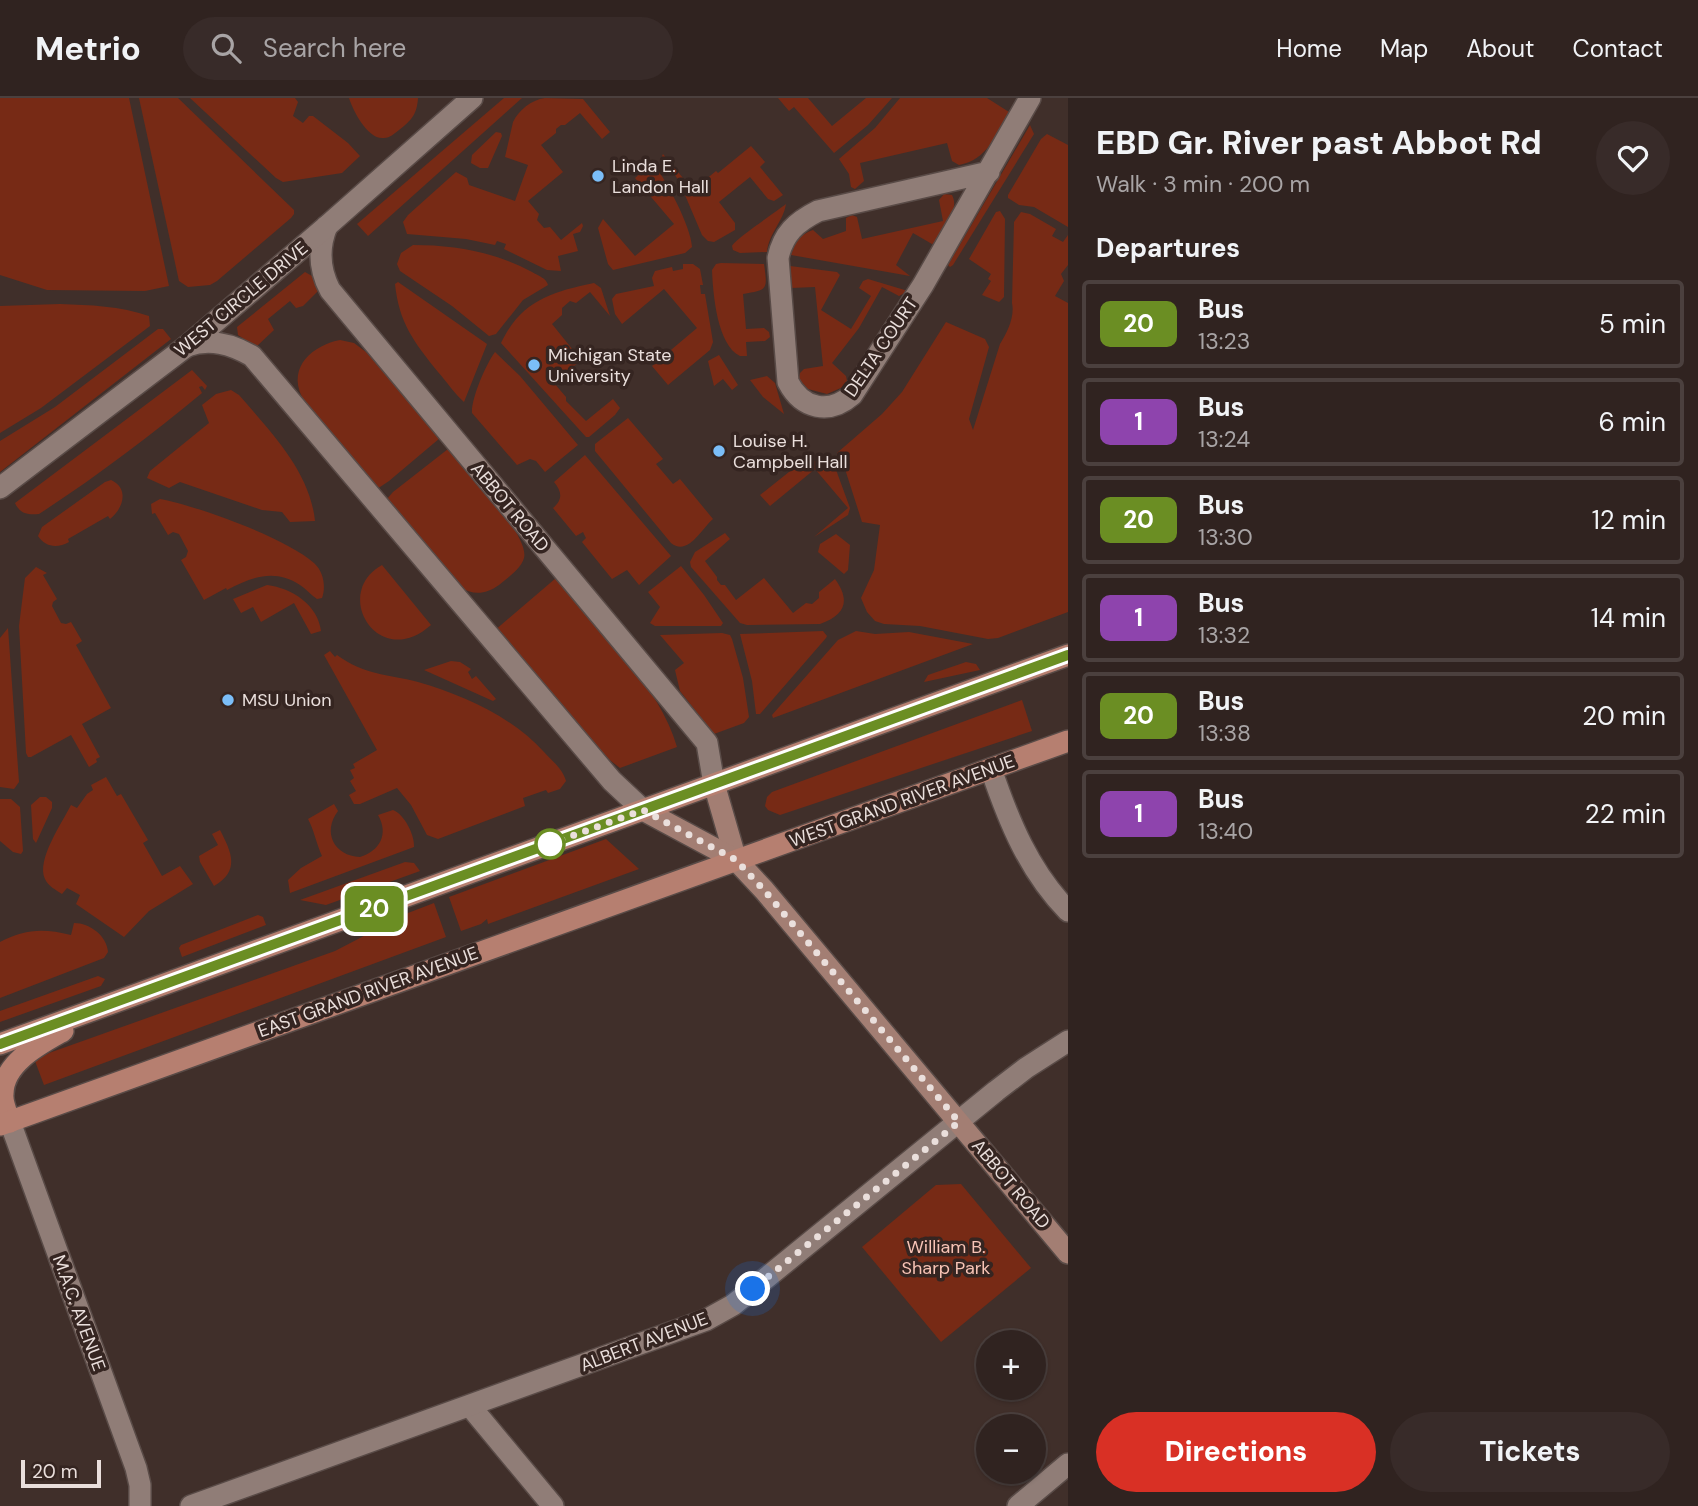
<!DOCTYPE html>
<meta charset="utf-8">
<style>
body{margin:0;font-family:"DM Sans",sans-serif;background:#382b29;color:#f1f3f6;height:100vh;display:flex;flex-direction:column;font-size:26px;white-space:nowrap}
*{box-sizing:border-box;margin:0}
p{font-size:23px;color:#a8a4a5}
.icon{flex:none;width:38px;height:38px;fill:none;stroke:currentColor;stroke-width:2;stroke-linecap:round;stroke-linejoin:round}
.map{position:relative;flex:1;overflow:hidden}
.sheet{display:flex;flex-direction:column;background:#302320;width:630px}
.sheet>*{flex:none}
.badge{padding:0 14px;border-radius:10px;font-size:24px;line-height:46px}
.buttons{position:absolute;left:976px;top:1232px;display:grid;gap:14px}
.buttons a{display:grid;place-items:center;width:70px;height:70px;border-radius:50%;background:#302320;box-shadow:0 2px 5px #0004,0 0 0 2px #4b403e;font-size:35px}
.scale{position:absolute;left:21px;bottom:18px;width:80px;box-sizing:border-box;padding-left:7px;border:4px solid #eadfdc;border-top:0;font-size:19px;line-height:24px;white-space:nowrap;color:#eadfdc;-webkit-text-stroke:5px #352521;paint-order:stroke}
.you{position:absolute;width:35px;height:35px;margin:-18px;border:5px solid #fff;border-radius:50%;background:#1a73e8;box-shadow:0 0 0 10px #1a73e833}
.map>.badge{position:absolute;translate:-50% -50%;box-shadow:0 0 0 4px #fff}
h2{padding:0 28px;font-size:26px;line-height:63px}
.round{display:grid;place-items:center;flex:none;width:74px;height:74px;border-radius:37px;background:#382b29}
.summary{display:flex;align-items:center;justify-content:space-between;height:119px;padding:0 28px}
h1{font-size:33px;font-weight:800;line-height:52px}
.action{display:flex;gap:14px;margin-top:auto;padding:14px 28px}
.action a{flex:1;height:80px;border-radius:42px;background:#d93025;color:#fff;font-size:28px;font-weight:800;line-height:80px;text-align:center}
.action a+a{background:#382b29;color:#f1f3f6}
ul{padding:0;list-style:none}
li{display:flex;align-items:center;gap:21px;height:88px;margin:0 14px 10px;padding:0 14px;border:4px solid #4b403e;border-radius:7px}
li div{flex:1}
li b{display:block;font-size:26px}
li em{font-style:normal}
li .badge{min-width:77px;font-weight:700;text-align:center}
header{display:flex;align-items:center;gap:42px;box-sizing:border-box;height:98px;padding:0 35px;background:#302320;border-bottom:2px solid #4b403e}
header strong{font-size:33px}
nav{display:flex;gap:38px;margin-inline-start:auto;font-size:24px}
.search{width:490px;height:63px;background:#382b29;display:flex;align-items:center;gap:18px;box-sizing:border-box;padding:0 24px;border-radius:38px;color:#a8a4a5;font-size:26px}
main{display:flex;flex:1;min-height:0}
.map>svg:first-child{display:block}
.green{fill:#772a15}
.lines{fill:none;stroke-linecap:round;stroke-linejoin:round}
.street-casing{stroke:#594b47;stroke-width:24}
.secondary-casing{stroke:#594b47;stroke-width:24}
.primary-casing{stroke:#594b47;stroke-width:24}
.street{stroke:#907d77;stroke-width:21}
.secondary{stroke:#a37e73;stroke-width:21}
.primary{stroke:#b67f70;stroke-width:21}
.line-casing{stroke:#fff;stroke-width:16}
.line{stroke:#6b8e23;stroke-width:10}
.walk{stroke:#eadfdc;stroke-width:7;stroke-dasharray:0 12.6}
.poi-dot{fill:#7bbef8;stroke:#352521;stroke-width:2.5}
.stop-dot{fill:#fff;stroke:#6b8e23;stroke-width:3.5}
.labels{text-anchor:middle;dominant-baseline:central;stroke-width:7;stroke-linejoin:round;paint-order:stroke}
.poi-label{font-size:18px;fill:#eadfdc;stroke:#352521;text-anchor:start}
.street-label{font-size:18px;fill:#eadfdc;stroke:#352521}
.park-label{font-size:18px;fill:#f8c4b6;stroke:#352521}
</style>
<header>
<strong>Metrio</strong>
<div class="search"><svg class="icon" aria-label="search" viewBox="0 0 24 24"><circle cx="10" cy="10" r="6"/><path d="M15 15l6 6"/></svg>Search here</div>
<nav><a>Home</a><a>Map</a><a>About</a><a>Contact</a></nav>
</header>
<main>
<div class="map">
<svg width="1068" height="1408" viewBox="0 0 1068 1408">
<rect width="100%" height="100%" fill="#402f2a"/>
<g class="green">
<polygon points="0,0 129,0 169,188 145,193 47,192 0,177"/>
<polygon points="139,0 178,0 294,112 294,116 291,120 217,183 210,187 188,189 179,183"/>
<polygon points="190,0 295,0 298,4 293,18 303,25 309,18 313,18 348,45 360,58 342,75 283,84 276,80"/>
<path d="M 349,0 L 418,0 C 417,16 412,22 399,32 C 395,35 390,40 384,40 C 368,42 353,13 349,0 Z"/>
<polygon points="504,0 522,0 368,138 357,126"/>
<path d="M 545,0 L 583,1 L 610,34 L 602,41 L 580,15 L 565,27 L 561,27 L 556,31 L 556,35 L 541,47 L 563,74 L 528,103 L 539,116 L 537,122 L 544,130 L 550,129 L 561,142 L 582,125 L 583,128 L 580,134 L 573,136 L 578,153 L 558,158 L 561,173 L 547,172 L 504,151 L 506,146 L 497,143 L 495,147 L 466,141 L 407,136 L 403,124 L 408,117 L 456,74 L 467,80 L 469,87 L 515,103 L 528,67 L 505,59 L 513,24 C 519,12 531,2 545,0 Z"/>
<polygon points="778,0 808,0 832,28 866,0 892,0 868,27 834,55 794,9 789,13"/>
<path d="M 900,0 L 987,0 L 1009,14 C 997,36 987,62 959,67 L 952,63 L 947,45 L 860,65 L 864,83 L 855,91 L 851,89 L 849,76 L 839,61 L 875,30 Z"/>
<polygon points="1030,27 1034,36 953,167 950,169 948,167"/>
<polygon points="496,34 501,35 502,38 488,70 480,70 471,65 472,57"/>
<polygon points="1047,36 1068,47 1068,129 1034,109 1019,107 1008,100 1008,97 1041,41"/>
<polygon points="751,48 765,64 760,69 783,97 774,103 768,101 750,79 719,104 735,125 735,132 714,144 708,143 702,137 679,83 662,58 663,56 693,92 716,73 718,75"/>
<path d="M 653,65 C 666,82 691,128 692,149 L 685,155 L 613,172 L 608,166 L 598,130 L 603,121 L 635,158 L 674,126 L 635,80 Z"/>
<path d="M 944,96 L 952,97 C 960,112 944,130 937,144 L 932,146 L 913,135 L 896,167 L 910,178 L 791,157 C 795,145 800,136 813,132 L 823,141 L 846,133 L 846,120 L 852,117 L 857,119 L 862,141 L 943,123 L 939,102 Z"/>
<path d="M 786,106 C 783,124 769,135 767,154 L 740,155 L 733,152 L 732,148 C 735,141 776,114 786,106 Z"/>
<polygon points="1000,113 1005,121 1004,199 999,204 982,197 991,183 988,181 991,176 969,161 996,114"/>
<path d="M 1021,114 L 1030,116 L 1056,131 L 1052,138 L 1063,144 L 1068,137 L 1068,167 L 1061,176 L 1064,183 L 1055,198 L 1068,205 L 1068,514 L 998,540 L 988,541 L 920,528 L 884,526 L 875,523 L 867,514 L 861,500 L 874,472 L 880,427 L 862,424 L 845,371 L 850,367 L 837,355 L 882,316 L 902,294 L 946,224 L 985,241 L 989,249 L 969,321 L 973,332 L 1000,246 C 1007,235 1015,219 1012,205 L 1014,124 Z"/>
<path d="M 413,147 C 455,147 495,154 532,174 C 539,178 546,180 548,187 L 523,202 L 496,236 L 489,238 L 452,208 L 400,173 L 397,166 L 401,155 Z"/>
<path d="M 721,165 L 764,166 C 768,193 767,192 743,196 L 746,231 L 764,230 L 769,234 L 770,239 L 765,243 L 746,244 L 747,258 L 740,258 C 717,247 713,196 712,172 L 716,166 Z"/>
<polygon points="683,166 693,166 700,171 703,187 700,187 701,196 705,196 713,244 710,252 668,287 652,268 697,230 664,191 622,226 615,216 612,201 616,196 654,188 652,180 655,173 672,169 673,173 683,171"/>
<polygon points="790,168 837,174 840,177 821,212 851,231 871,198 859,190 863,183 868,181 908,193 899,198 882,189 859,230 832,265 846,278 847,283 843,289 827,296 808,291 799,281 800,275 804,271 823,268 815,189 791,190"/>
<polygon points="305,174 312,178 318,193 303,208 296,210 290,203 268,221 274,232 256,249 238,237 237,229"/>
<path d="M 398,184 L 487,246 L 464,304 C 454,295 447,284 438,274 C 414,244 399,225 395,186 Z"/>
<path d="M 594,185 L 601,190 L 610,218 L 590,194 L 576,205 L 570,203 L 562,210 L 562,217 L 552,226 L 581,262 L 554,285 L 566,299 L 566,303 L 586,323 L 613,301 L 620,310 L 615,317 L 589,339 L 586,339 L 501,245 C 521,203 551,194 594,185 Z"/>
<path d="M 60,206 C 90,207 120,208 149,218 L 150,228 L 41,310 L 0,335 L 0,208 Z"/>
<polygon points="158,231 163,231 171,241 0,374 0,343 55,309"/>
<path d="M 340,242 L 354,245 L 366,254 L 440,340 L 389,383 L 377,391 C 360,372 344,352 328,333 C 319,322 308,311 302,299 C 287,268 314,247 340,242 Z"/>
<path d="M 495,254 L 520,278 L 578,347 L 545,374 L 536,363 L 530,361 L 517,367 L 472,315 C 471,301 486,266 495,254 Z"/>
<polygon points="719,257 738,287 732,292 723,281 714,288 708,263"/>
<path d="M 192,272 L 207,288 L 205,292 L 202,288 L 199,289 L 202,295 C 150,338 96,379 39,416 C 28,417 20,416 15,405 Z"/>
<polygon points="767,278 775,285 784,316 763,299 750,282"/>
<path d="M 231,292 L 239,297 C 270,333 310,373 315,423 L 290,424 L 282,414 L 262,412 L 180,384 L 169,390 L 147,380 L 150,373 L 209,325 L 202,307 L 216,296 Z"/>
<path d="M 628,320 L 663,361 L 656,366 L 673,386 L 680,381 L 713,421 C 702,430 688,459 671,445 L 595,353 L 595,346 Z"/>
<path d="M 448,351 C 464,369 530,437 524,460 C 521,471 507,480 499,487 C 485,497 473,497 459,489 L 386,402 L 393,394 Z"/>
<path d="M 585,357 L 671,458 L 639,487 L 627,472 L 612,481 L 582,444 L 586,440 L 583,434 L 576,438 L 553,410 C 563,401 562,394 554,384 Z"/>
<polygon points="809,363 824,363 835,369 850,410 848,417 814,439 848,410 815,371 770,408 760,397 799,366"/>
<path d="M 111,382 C 129,390 124,410 110,421 L 108,418 L 68,441 L 69,444 C 58,450 46,450 38,438 L 42,429 L 105,384 Z"/>
<path d="M 160,401 C 198,408 286,440 314,465 C 324,474 326,489 322,500 L 317,501 C 311,497 306,491 300,487 C 275,470 251,479 227,492 L 226,490 L 204,502 L 181,462 L 186,459 L 188,453 L 179,436 L 173,434 L 168,437 L 155,415 L 152,416 L 151,406 Z"/>
<path d="M 725,435 L 730,441 L 705,463 L 717,479 L 717,482 L 721,487 L 725,487 L 736,502 L 764,480 L 793,515 L 806,505 L 812,506 L 819,500 L 819,494 L 835,481 C 851,503 845,517 820,526 L 747,527 L 740,525 L 691,469 L 690,464 L 695,454 Z"/>
<polygon points="836,436 850,447 848,472 844,476 818,454 820,446"/>
<path d="M 382,467 L 431,527 C 378,574 331,495 382,467 Z"/>
<polygon points="681,468 704,497 723,525 721,528 655,528 650,525 660,509 648,494"/>
<polygon points="36,469 47,475 43,477 57,501 53,504 52,508 61,525 66,526 71,524 82,543 76,547 111,610 82,626 100,659 96,661 97,664 89,669 71,637 31,659 28,659 26,655 19,528 25,480"/>
<path d="M 556,480 C 596,527 661,590 677,649 L 620,670 L 602,656 L 494,533 Z"/>
<path d="M 267,487 C 292,490 318,507 321,533 L 311,536 L 294,505 L 261,524 L 253,509 L 241,515 L 233,501 Z"/>
<polygon points="8,530 19,684 14,691 0,689 0,540"/>
<polygon points="823,533 827,538 826,540 760,616 756,616 752,583 740,536"/>
<polygon points="856,533 875,536 909,534 973,546 773,620 772,617 838,542"/>
<polygon points="722,535 730,537 732,541 743,580 749,619 744,625 714,636 680,593 675,572 684,565 660,537"/>
<path d="M 330,553 L 335,559 L 337,557 C 364,577 387,576 418,584 C 463,597 511,618 544,654 C 552,663 563,671 566,683 L 560,691 L 548,695 L 546,692 L 523,700 L 525,708 L 438,741 L 427,737 L 411,707 L 397,690 L 360,706 L 354,706 L 349,697 L 356,693 L 350,683 L 354,680 L 350,672 L 355,670 L 353,666 L 377,652 L 324,557 Z"/>
<polygon points="451,563 460,564 471,571 468,574 472,581 476,578 496,601 493,603 424,572"/>
<polygon points="966,564 976,566 980,572 924,584 928,577"/>
<polygon points="1022,602 1032,633 780,717 768,712 765,708 767,699 772,694"/>
<path d="M 106,679 L 117,698 L 121,696 L 148,742 L 143,745 L 162,778 L 180,768 L 193,786 L 149,813 L 124,839 L 76,806 L 80,797 L 67,790 L 62,796 C 56,792 48,788 45,781 C 36,762 62,725 71,707 L 77,710 L 87,696 L 93,692 L 91,687 Z"/>
<polygon points="40,699 46,699 52,704 52,710 36,745 33,741 31,707"/>
<polygon points="0,701 11,701 20,709 23,753 21,756 13,754 0,743"/>
<path d="M 334,706 L 338,713 C 322,734 334,758 360,759 C 380,753 389,736 378,717 L 393,712 C 404,716 415,737 414,749 L 290,795 L 288,782 L 301,770 L 322,758 C 316,745 314,732 308,721 Z"/>
<path d="M 220,732 C 232,755 240,773 214,788 L 200,764 L 199,758 L 218,747 L 212,736 Z"/>
<polygon points="606,741 639,771 488,826 487,821 481,826 461,833 449,799"/>
<polygon points="405,764 414,765 420,773 326,807 300,802"/>
<polygon points="434,805 446,839 44,987 35,963 49,955 335,853 408,815"/>
<polygon points="258,817 263,819 266,827 182,859 179,850 181,847"/>
<path d="M 74,825 C 90,825 107,838 108,854 L 104,860 L 0,900 L 0,844 C 25,831 43,830 71,837 Z"/>
<polygon points="98,878 105,881 101,888 0,924 0,913"/>
<polygon points="961,1086 1031,1170 941,1244 862,1149 936,1087"/>
</g>
<g class="lines">
<g class="street-casing">
<g id="street">
<path d="M 989,74 L 818,113 C 796,124 783,136 778,160 L 788,284 C 802,311 829,317 852,297 L 923,187 L 1030,0"/>
<path d="M 327,128 C 318,150 319,171 330,192 L 707,645 L 714,686"/>
<path d="M 187,248 C 210,240 231,246 252,258 L 612,683 L 643,712"/>
<polyline points="0,390 187,248 327,128 472,0"/>
<path d="M 991,671 C 1009,724 1029,773 1068,813"/>
<polyline points="10,1024 136,1370 140,1387 140,1408"/>
<polyline points="470,1308 553,1408"/>
<polyline points="191,1408 706,1222 733,1207 996,993 1026,970 1068,943"/>
<polyline points="1018,1408 1068,1366"/>
</g>
</g>
<g class="secondary-casing">
<g id="secondary">
<polyline points="714,686 736,762"/>
<polyline points="643,712 736,762 764,792 1068,1155"/>
</g>
</g>
<g class="primary-casing">
<g id="primary">
<polyline points="0,946 1068,557"/>
<path d="M 10,1024 C 7,1015 2,1005 3,996 C 3,965 40,946 63,933"/>
<polyline points="0,1027 1068,643"/>
</g>
</g>
<use href="#street" class="street"/>
<use href="#secondary" class="secondary"/>
<use href="#primary" class="primary"/>
</g>
<g class="lines">
<g class="line-casing">
<polyline id="line" points="0,946 1068,557"/>
</g>
<use href="#line" class="line"/>
<polyline class="walk" points="550,746 643,712 736,762 764,792 959,1024 753,1191"/>
</g>
<g class="poi-dot">
<circle cx="598" cy="78" r="7"/>
<circle cx="534" cy="267" r="7"/>
<circle cx="719" cy="353" r="7"/>
<circle cx="228" cy="602" r="7"/>
</g>
<circle class="stop-dot" cx="550" cy="746" r="14"/>
<g class="labels">
<g class="poi-label">
<text x="612" y="68">Linda E.<tspan x="612" dy="21">Landon Hall</tspan></text>
<text x="548" y="257">Michigan State<tspan x="548" dy="21">University</tspan></text>
<text x="733" y="343">Louise H.<tspan x="733" dy="21">Campbell Hall</tspan></text>
<text x="242" y="602">MSU Union</text>
</g>
<g class="street-label">
<text transform="translate(241 201) rotate(-40)">WEST CIRCLE DRIVE</text>
<text transform="translate(881 249) rotate(-56)">DELTA COURT</text>
<text transform="translate(510 409) rotate(50)">ABBOT ROAD</text>
<text transform="translate(902 703) rotate(-20)">WEST GRAND RIVER AVENUE</text>
<text transform="translate(368 894) rotate(-20)">EAST GRAND RIVER AVENUE</text>
<text transform="translate(1011 1086) rotate(50)">ABBOT ROAD</text>
<text transform="translate(79 1215) rotate(70)">M.A.C. AVENUE</text>
<text transform="translate(644 1244) rotate(-21)">ALBERT AVENUE</text>
</g>
<g class="park-label">
<text x="946" y="1149">William B.<tspan x="946" dy="21">Sharp Park</tspan></text>
</g>
</g>
</svg>
<div class="buttons">
<a>+</a>
<a>−</a>
</div>
<div class="scale">20 m</div>
<div class="you" style="left:753px;top:1191px"></div>
<b class="badge" style="left:374px;top:811px;background:#6b8e23;color:#fff">20</b>
</div>
<section class="sheet">
<div class="summary"><div><h1>EBD Gr. River past Abbot Rd</h1><p>Walk · 3 min · 200 m</p></div><a class="round"><svg class="icon" aria-label="heart" viewBox="0 0 24 24"><path d="M12 20l-8-8c-3-5 5-10 8-4 3-6 11-1 8 4z"/></svg></a></div>
<h2>Departures</h2>
<ul>
<li><span class="badge" style="background:#6b8e23;color:#fff">20</span><div><b>Bus</b><p>13:23</p></div><em>5 min</em></li>
<li><span class="badge" style="background:#8e44ad;color:#fff">1</span><div><b>Bus</b><p>13:24</p></div><em>6 min</em></li>
<li><span class="badge" style="background:#6b8e23;color:#fff">20</span><div><b>Bus</b><p>13:30</p></div><em>12 min</em></li>
<li><span class="badge" style="background:#8e44ad;color:#fff">1</span><div><b>Bus</b><p>13:32</p></div><em>14 min</em></li>
<li><span class="badge" style="background:#6b8e23;color:#fff">20</span><div><b>Bus</b><p>13:38</p></div><em>20 min</em></li>
<li><span class="badge" style="background:#8e44ad;color:#fff">1</span><div><b>Bus</b><p>13:40</p></div><em>22 min</em></li>
</ul>
<div class="action"><a>Directions</a><a>Tickets</a></div>
</section>
</main>
